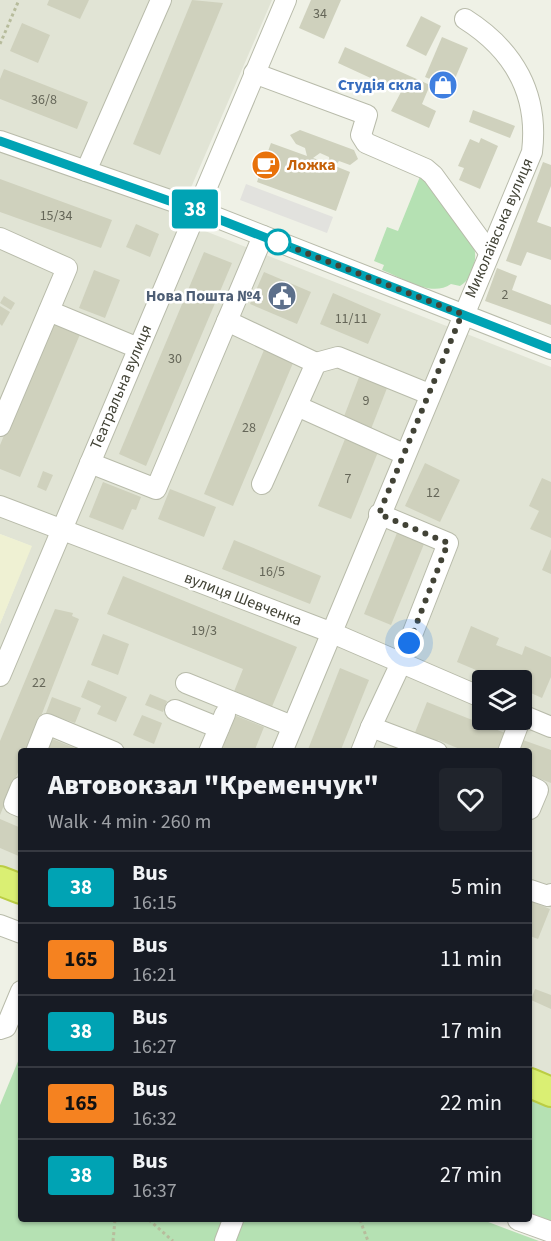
<!DOCTYPE html>
<meta charset="utf-8">
<style>
body{margin:0;font-family:"Source Sans 3",sans-serif;background:#20242c;color:#f1f3f6;height:100vh;display:flex;flex-direction:column;font-size:22px;white-space:nowrap}
*{box-sizing:border-box;margin:0}
p{font-size:20px;color:#9ea1a6}
.icon{flex:none;width:33px;height:33px;fill:none;stroke:currentColor;stroke-width:2;stroke-linecap:round;stroke-linejoin:round}
.map{position:relative;flex:1;overflow:hidden}
.drawer{position:absolute;left:18px;top:748px;width:514px;height:474px;display:flex;flex-direction:column;background:#171b24;border-radius:6px;box-shadow:0 2px 4px #0004}
.drawer>*{flex:none}
.badge{padding:0 12px;border-radius:4px;font-size:21px;line-height:39px}
.fabs{position:absolute;left:472px;top:670px;display:grid;gap:12px}
.fabs a{display:grid;place-items:center;width:60px;height:60px;border-radius:6px;background:#171b24;box-shadow:0 2px 4px #0004;font-size:30px}
.you{position:absolute;width:30px;height:30px;margin:-15px;border:4px solid #fff;border-radius:50%;background:#1a73e8;box-shadow:0 0 0 9px #1a73e833}
.map>.badge{position:absolute;translate:-50% -50%;box-shadow:0 0 0 3px #fff}
.round{display:grid;place-items:center;flex:none;width:63px;height:63px;border-radius:6px;background:#20242c}
.summary{display:flex;align-items:center;justify-content:space-between;height:102px;padding:0 30px}
h1{font-size:28px;font-weight:800;line-height:45px}
ul{padding:0;list-style:none}
li{display:flex;align-items:center;gap:18px;height:72px;padding:0 30px;border-top:2px solid #363941}
li div{flex:1}
li b{display:block;font-size:22px}
li em{font-style:normal}
li .badge{min-width:66px;font-weight:700;text-align:center}
.map>svg:first-child{display:block}
.residential{fill:#e1e4d5;fill-rule:evenodd}
.commercial{fill:#eff1d3}
.green{fill:#b5e1b3}
.parking{fill:#e2e2de}
.building{fill:#cfd1bd;fill-rule:evenodd}
.lines{fill:none;stroke-linecap:round;stroke-linejoin:round}
.minor-casing{stroke:#b8bbaa;stroke-width:22}
.highway-casing{stroke:#bbcd44;stroke-width:32}
.path{stroke:#b7bc9c;stroke-width:3;stroke-dasharray:3 3;stroke-linecap:butt}
.minor{stroke:#fff;stroke-width:20}
.highway{stroke:#daef73;stroke-width:28}
.line-casing{stroke:#fff;stroke-width:14}
.line{stroke:#00a3b4;stroke-width:9}
.walk{stroke:#424336;stroke-width:6;stroke-dasharray:0 10.8}
.stop-dot{fill:#fff;stroke:#00a3b4;stroke-width:3}
.labels{text-anchor:middle;dominant-baseline:central;stroke-width:5;stroke-linejoin:round;paint-order:stroke}
.number-label{font-size:14px;fill:#656658}
.shop-label{font-size:16px;font-weight:bold;fill:#366cbe;stroke:#fff;text-anchor:end}
.food-label{font-size:16px;font-weight:bold;fill:#c56008;stroke:#fff;text-anchor:start}
.street-label{font-size:16px;fill:#424336;stroke:#fff}
.service-label{font-size:16px;font-weight:bold;fill:#4e5e75;stroke:#fff;text-anchor:end}
</style>
<div class="map">
<svg width="551" height="1241" viewBox="0 0 551 1241">
<rect width="100%" height="100%" fill="#eff1e6"/>
<path class="residential" d="M 0,0 L 272,0 L 177,220 L 551,367 L 551,1075 L 530,1067 L 530,752 L 21,752 L 21,873 L 0,865 L 0,624 L 31,546 L 0,534 ZM 483,681 L 522,681 L 522,720 L 483,720 Z"/>
<polygon class="commercial" points="0,534 32,546 0,624"/>
<g class="green">
<path d="M 421,174 C 434,191 464,223 472,241 C 479,256 474,278 460,286 L 451,284 C 431,298 403,278 382,270 L 384,265 L 374,261 L 387,227 L 398,231 Z"/>
<polygon points="21,1054 21,1220 224,1220 216,1241 0,1241 0,1105"/>
<polygon points="530,1095 551,1104 551,1221 530,1213"/>
<polygon points="243,1220 483,1220 539,1241 235,1241"/>
</g>
<polygon class="parking" points="246,184 333,217 327,233 240,200"/>
<g class="building">
<polygon points="49,0 89,0 80,19 47,5"/>
<polygon points="192,0 223,3 160,155 133,144"/>
<polygon points="311,0 341,0 324,39 299,28"/>
<polygon points="421,16 441,26 426,56 406,46"/>
<polygon points="22,23 50,35 38,63 10,51"/>
<polygon points="442,37 468,48 451,88 425,77"/>
<polygon points="345,47 430,85 422,104 436,111 429,128 391,111 401,92 338,63"/>
<polygon points="4,69 88,102 77,129 0,99 0,79"/>
<polygon points="473,110 515,126 510,138 469,122"/>
<path d="M 300,130 L 354,150 L 358,159 L 350,165 L 339,161 L 335,166 L 350,172 L 336,211 L 257,182 L 271,143 L 307,156 L 305,148 L 296,144 L 290,135 ZM 320,153 L 329,157 L 330,164 L 313,158 Z"/>
<polygon points="481,138 498,146 480,189 459,180 464,168 458,166 470,139 479,143"/>
<polygon points="543,162 551,165 551,186 537,222 551,227 551,260 527,252 521,266 506,261"/>
<polygon points="0,179 112,220 101,248 0,212"/>
<polygon points="136,224 159,234 150,257 126,247"/>
<polygon points="204,252 232,263 146,466 119,454"/>
<polygon points="497,268 517,276 512,290 551,305 551,325 485,301"/>
<polygon points="94,270 120,280 105,318 79,308"/>
<polygon points="264,272 311,292 297,324 250,304"/>
<polygon points="333,293 381,314 368,344 320,324"/>
<polygon points="4,296 15,303 11,310 0,303"/>
<polygon points="0,306 10,312 2,326 0,324"/>
<polygon points="52,320 81,332 20,477 0,469 0,445"/>
<polygon points="264,350 293,363 233,506 204,494"/>
<polygon points="361,372 389,383 371,429 343,419"/>
<polygon points="345,439 378,452 351,519 318,506"/>
<polygon points="425,463 460,480 440,522 405,506"/>
<polygon points="43,471 53,475 46,491 37,487"/>
<polygon points="542,478 551,482 551,538 530,529 539,511 529,506"/>
<polygon points="103,482 141,497 136,510 132,509 123,530 89,517"/>
<polygon points="170,489 216,507 204,537 158,519"/>
<polygon points="397,533 424,544 391,625 364,614"/>
<polygon points="234,540 321,576 310,604 222,569"/>
<polygon points="551,549 551,574 542,570"/>
<polygon points="123,576 297,647 271,709 233,694 243,669 107,614"/>
<polygon points="55,609 73,613 72,616 79,619 27,752 21,752 21,765 0,815 0,741"/>
<polygon points="471,626 499,638 496,645 522,655 525,646 551,657 551,677 542,698 522,689 522,681 502,681 457,662"/>
<polygon points="103,634 129,644 118,675 91,665"/>
<polygon points="340,668 369,680 340,752 307,752"/>
<polygon points="88,680 127,697 116,722 97,714 101,706 81,697"/>
<polygon points="150,694 167,701 163,712 145,705"/>
<polygon points="52,697 81,708 75,723 46,713"/>
<polygon points="427,702 505,733 498,752 467,752 438,740 436,744 414,735"/>
<polygon points="142,715 162,723 154,744 133,735"/>
<polygon points="234,715 264,727 254,752 219,752"/>
<polygon points="50,738 82,751 82,752 44,752"/>
<polygon points="523,740 551,750 551,783 530,775 530,752 519,752"/>
<polygon points="0,819 21,828 21,857 0,848"/>
<polygon points="530,901 550,909 538,939 530,936"/>
<polygon points="535,989 551,995 551,1009 531,1000"/>
</g>
<g class="lines">
<g class="minor-casing">
<g id="minor">
<polyline points="254,73 367,115 361,135 366,143 426,169 433,175 489,252"/>
<polyline points="0,141 195,209 551,349"/>
<polyline points="86,171 161,0"/>
<polyline points="0,238 67,268 0,426"/>
<polyline points="49,311 138,348"/>
<polyline points="227,321 316,363 262,484"/>
<polyline points="316,363 338,357 429,394"/>
<polyline points="297,406 404,454"/>
<polyline points="90,463 156,489 263,236"/>
<polyline points="0,506 330,632 483,698"/>
<polyline points="379,514 448,543 401,663 371,727 437,752"/>
<polyline points="0,676 286,0"/>
<polyline points="186,683 292,726"/>
<polyline points="175,710 219,728"/>
<polyline points="522,715 551,727"/>
<polyline points="36,752 47,724 114,752"/>
<polyline points="209,752 225,714"/>
<path d="M 282,752 L 532,152 C 539,94 514,50 465,19"/>
<polyline points="361,752 371,727"/>
<polyline points="508,752 520,720"/>
<polyline points="530,786 538,790 530,809"/>
<polyline points="21,787 14,804 21,807"/>
<polyline points="530,890 548,896 551,894"/>
<polyline points="0,925 21,933"/>
<polyline points="0,1029 6,1027 21,991"/>
<polyline points="518,1220 551,1232"/>
<polyline points="225,1241 233,1220"/>
</g>
</g>
<g class="highway-casing">
<g id="highway">
<polyline points="0,881 21,889"/>
<polyline points="530,1083 551,1092"/>
</g>
</g>
<g class="path">
<polyline points="0,44 19,0"/>
<polyline points="149,1220 173,1241"/>
<polyline points="360,1220 368,1241"/>
<polyline points="113,1241 115,1220"/>
</g>
<use href="#minor" class="minor"/>
<use href="#highway" class="highway"/>
</g>
<g class="lines">
<g class="line-casing">
<polyline id="line" points="0,141 195,210 551,349"/>
</g>
<use href="#line" class="line"/>
<polyline class="walk" points="278,242 462,314 379,514 448,543 409,643"/>
</g>
<defs>
<g id="shop-disc" transform="scale(1.5)"><circle r="9.5" fill="#3f7fe0" stroke="#fff"/><path d="M-5-2.5h2.3a2.7 3.5 0 0 1 5.4 0H5L5.5 6h-11ZM-1.5-2.5h3a1.5 2.3 0 0 0-3 0Z" fill="#fff"/></g>
<g id="cafe-disc" transform="scale(1.5)"><circle r="9.5" fill="#e8710a" stroke="#fff"/><path d="M-5.5-4.5H6V0H3Q3 3.5 0 3.5H-2.5Q-5.5 3.5-5.5 0ZM3-3.2v2h1.7v-2ZM-6 4.5H4V6H-6Z" fill="#fff"/></g>
<g id="civic-disc" transform="scale(1.5)"><circle r="9.5" fill="#5c6f8a" stroke="#fff"/><path d="M-.6-6.5H3V-4.5H.6V-3L4-1V1h2V6H-6V1h2V-1L-.6-3ZM-1.2 2.5V6h2.4V2.5Z" fill="#fff"/></g>
</defs>
<g fill-rule="evenodd">
<use href="#shop-disc" x="443" y="85"/>
<use href="#cafe-disc" x="266" y="165"/>
<use href="#civic-disc" x="282" y="296"/>
</g>
<circle class="stop-dot" cx="278" cy="242" r="12"/>
<g class="labels">
<g class="number-label">
<text x="320" y="14">34</text>
<text x="44" y="100">36/8</text>
<text x="56" y="216">15/34</text>
<text x="505" y="295">2</text>
<text x="351" y="319">11/11</text>
<text x="175" y="359">30</text>
<text x="366" y="401">9</text>
<text x="249" y="428">28</text>
<text x="348" y="479">7</text>
<text x="433" y="493">12</text>
<text x="272" y="572">16/5</text>
<text x="204" y="631">19/3</text>
<text x="39" y="683">22</text>
</g>
<g class="shop-label">
<text x="422" y="85">Студія скла</text>
</g>
<g class="food-label">
<text x="287" y="165">Ложка</text>
</g>
<g class="street-label">
<text transform="translate(499 228) rotate(-67)">Миколаївська вулиця</text>
<text transform="translate(121 387) rotate(-67)">Театральна вулиця</text>
<text transform="translate(243 599) rotate(21)">вулиця Шевченка</text>
</g>
<g class="service-label">
<text x="261" y="296">Нова Пошта №4</text>
</g>
</g>
</svg>
<div class="fabs">
<a><svg class="icon" aria-label="layers" viewBox="0 0 24 24"><path d="M12 4l9 5-9 5-9-5zM3 14l9 5 9-5"/></svg></a>
</div>
<div class="you" style="left:409px;top:643px"></div>
<b class="badge" style="left:195px;top:209px;background:#00a3b4;color:#fff">38</b>
<section class="drawer">
<div class="summary"><div><h1>Автовокзал &quot;Кременчук&quot;</h1><p>Walk · 4 min · 260 m</p></div><a class="round"><svg class="icon" aria-label="heart" viewBox="0 0 24 24"><path d="M12 20l-8-8c-3-5 5-10 8-4 3-6 11-1 8 4z"/></svg></a></div>
<ul>
<li><span class="badge" style="background:#00a3b4;color:#fff">38</span><div><b>Bus</b><p>16:15</p></div><em>5 min</em></li>
<li><span class="badge" style="background:#f58220;color:#111">165</span><div><b>Bus</b><p>16:21</p></div><em>11 min</em></li>
<li><span class="badge" style="background:#00a3b4;color:#fff">38</span><div><b>Bus</b><p>16:27</p></div><em>17 min</em></li>
<li><span class="badge" style="background:#f58220;color:#111">165</span><div><b>Bus</b><p>16:32</p></div><em>22 min</em></li>
<li><span class="badge" style="background:#00a3b4;color:#fff">38</span><div><b>Bus</b><p>16:37</p></div><em>27 min</em></li>
</ul>
</section>
</div>
